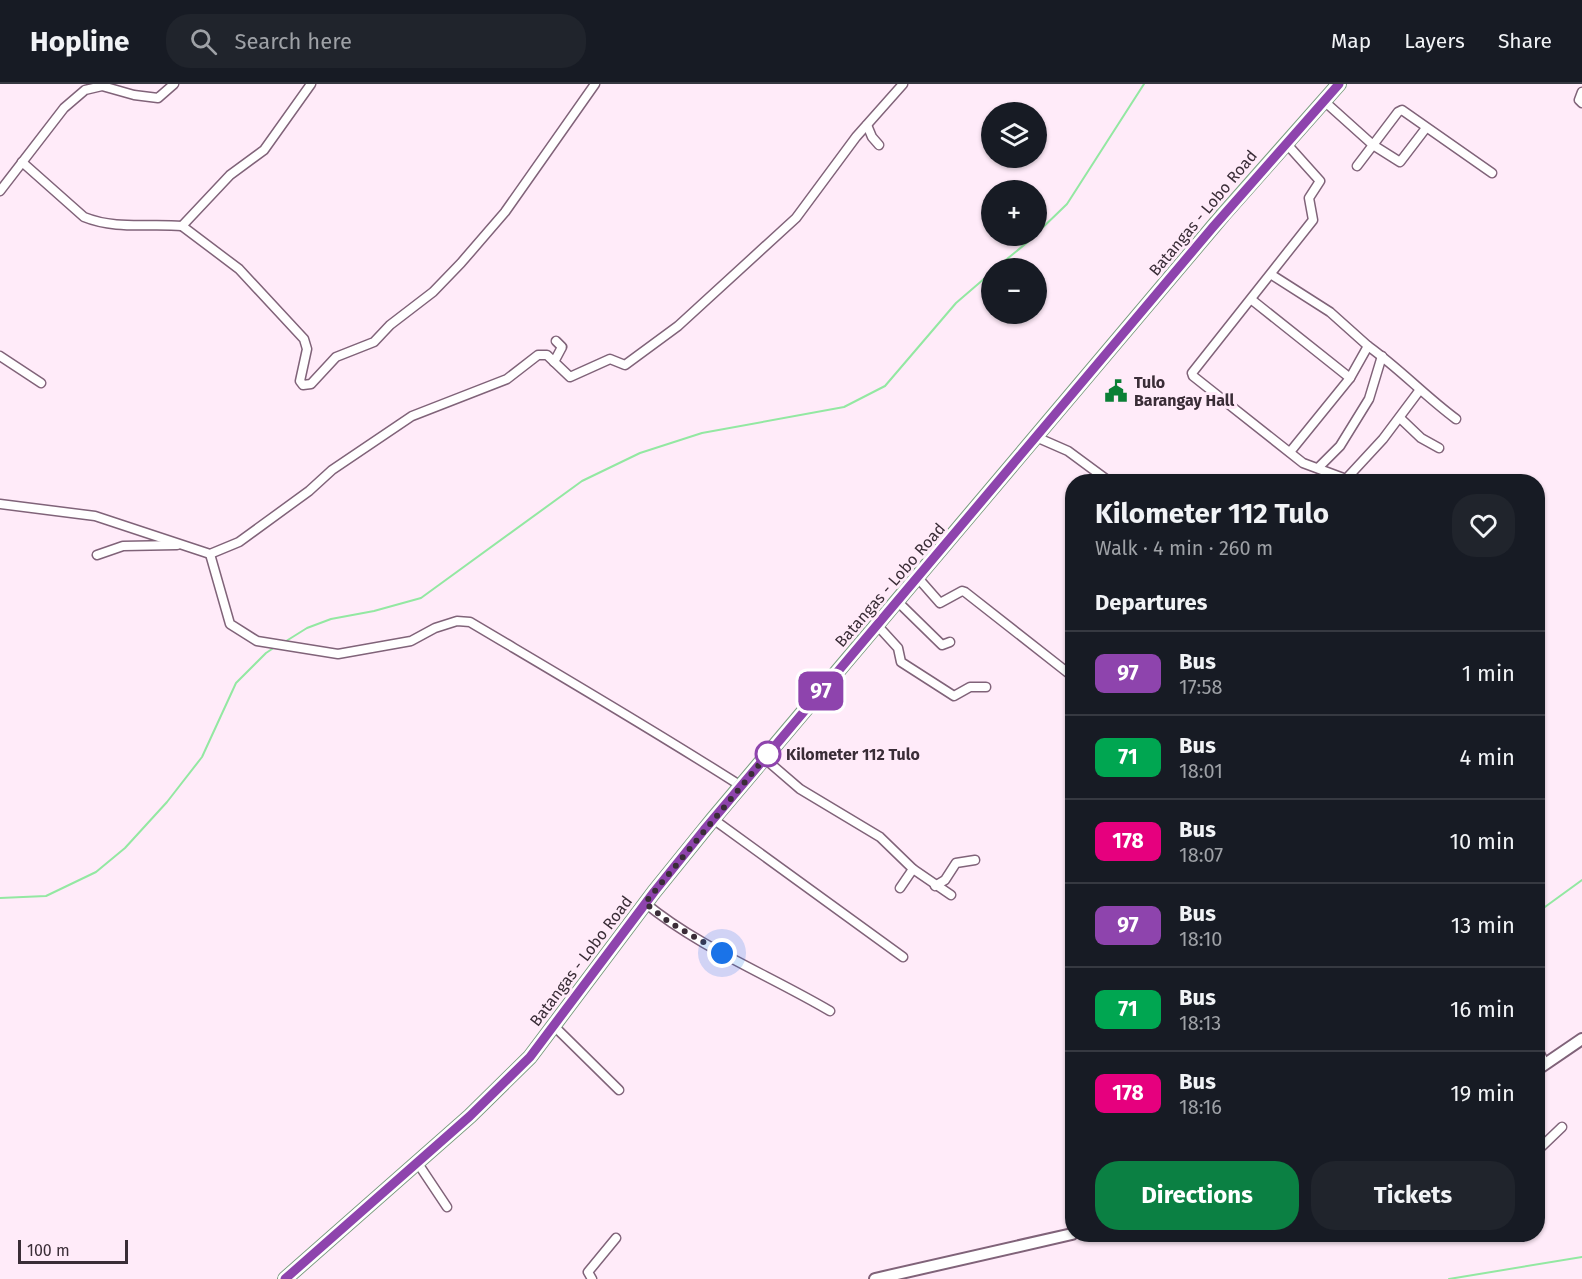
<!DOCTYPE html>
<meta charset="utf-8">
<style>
body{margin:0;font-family:"Fira Sans",sans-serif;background:#20242c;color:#f1f3f6;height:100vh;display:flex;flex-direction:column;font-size:22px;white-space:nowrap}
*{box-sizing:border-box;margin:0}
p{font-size:20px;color:#9ea1a6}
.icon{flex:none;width:33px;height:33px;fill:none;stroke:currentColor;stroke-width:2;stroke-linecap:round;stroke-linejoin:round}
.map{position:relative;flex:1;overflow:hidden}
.details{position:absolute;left:1065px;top:390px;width:480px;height:768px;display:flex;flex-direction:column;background:#171b24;border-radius:24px;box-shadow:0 2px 4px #0004}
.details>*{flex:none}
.badge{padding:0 12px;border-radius:9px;font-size:21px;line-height:39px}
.buttons{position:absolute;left:981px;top:18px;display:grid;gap:12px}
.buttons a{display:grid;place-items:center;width:66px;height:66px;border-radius:50%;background:#171b24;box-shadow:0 2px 4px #0004;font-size:30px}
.scale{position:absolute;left:18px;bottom:15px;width:110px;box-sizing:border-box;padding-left:6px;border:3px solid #3a2d37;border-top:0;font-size:16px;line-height:21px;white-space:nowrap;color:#3a2d37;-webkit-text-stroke:4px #ffebf9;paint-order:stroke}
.you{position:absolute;width:30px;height:30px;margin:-15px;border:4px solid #fff;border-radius:50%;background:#1a73e8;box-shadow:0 0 0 9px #1a73e833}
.map>.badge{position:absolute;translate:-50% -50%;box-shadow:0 0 0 3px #fff}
h2{padding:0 30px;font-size:22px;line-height:54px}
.round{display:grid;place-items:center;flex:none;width:63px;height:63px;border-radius:24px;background:#20242c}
.head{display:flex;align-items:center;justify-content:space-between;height:102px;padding:0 30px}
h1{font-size:28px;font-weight:700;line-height:45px}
.primary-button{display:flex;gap:12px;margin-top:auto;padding:12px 30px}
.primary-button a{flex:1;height:69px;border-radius:24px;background:#0b8043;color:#fff;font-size:24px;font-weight:700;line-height:69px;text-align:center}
.primary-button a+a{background:#20242c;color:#f1f3f6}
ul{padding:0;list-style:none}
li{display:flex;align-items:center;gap:18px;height:84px;padding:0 30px;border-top:2px solid #363941}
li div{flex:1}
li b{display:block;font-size:22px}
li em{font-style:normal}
li .badge{min-width:66px;font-weight:700;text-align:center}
header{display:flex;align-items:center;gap:36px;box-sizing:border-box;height:84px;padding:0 30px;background:#171b24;border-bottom:2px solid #363941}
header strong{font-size:28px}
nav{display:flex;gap:33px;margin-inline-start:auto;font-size:21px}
.search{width:420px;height:54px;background:#20242c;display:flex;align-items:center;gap:15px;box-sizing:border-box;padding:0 21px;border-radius:24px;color:#9ea1a6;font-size:22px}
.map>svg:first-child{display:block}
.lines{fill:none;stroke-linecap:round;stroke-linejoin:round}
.stream{stroke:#93e8a2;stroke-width:2}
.minor-casing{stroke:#806379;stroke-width:11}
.tertiary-casing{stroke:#806379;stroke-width:14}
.primary-casing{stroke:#7a9b7f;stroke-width:16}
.minor{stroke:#fff;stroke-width:8}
.tertiary{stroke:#fff;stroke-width:10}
.primary{stroke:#c4e6ca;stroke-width:14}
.line-casing{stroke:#fff;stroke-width:14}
.line{stroke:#8e44ad;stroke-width:9}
.walk{stroke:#3a2d37;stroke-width:6;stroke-dasharray:0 10.8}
.stop-dot{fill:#fff;stroke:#8e44ad;stroke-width:3}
.labels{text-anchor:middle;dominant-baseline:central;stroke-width:6;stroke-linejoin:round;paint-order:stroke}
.street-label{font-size:16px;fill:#3a2d37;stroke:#ffebf9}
.poi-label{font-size:16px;font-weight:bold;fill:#3a2d37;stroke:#ffebf9;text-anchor:start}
.stop-label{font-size:16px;font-weight:bold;fill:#3a2d37;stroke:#ffebf9;text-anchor:start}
</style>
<header>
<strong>Hopline</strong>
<div class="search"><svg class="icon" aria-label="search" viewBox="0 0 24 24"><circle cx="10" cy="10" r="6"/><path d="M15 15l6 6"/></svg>Search here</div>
<nav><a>Map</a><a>Layers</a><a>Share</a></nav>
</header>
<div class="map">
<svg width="1582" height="1195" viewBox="0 0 1582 1195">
<rect width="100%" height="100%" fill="#ffebf9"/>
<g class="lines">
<g class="stream">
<polyline points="1036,150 1067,120 1144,0"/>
<polyline points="996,184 1035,152"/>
<polyline points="283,559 307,544 331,535 374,527 421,514 582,397 640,369 702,349 844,323 885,302 956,219 992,188"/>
<polyline points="0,814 46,812 96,788 125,764 167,718 202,673 236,599 266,569 275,563"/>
<polyline points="1538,828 1582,796"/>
<polyline points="1449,1195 1582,1173"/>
</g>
<g class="minor-casing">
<g id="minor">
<polyline points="311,0 264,66 230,91 182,142 239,185 304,255 307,265 300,297 303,301 311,300 336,273 374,258 390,241 433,208 461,179 505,128 595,0"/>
<polyline points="1582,8 1579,16 1582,19"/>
<polyline points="1324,17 1373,61 1398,28 1402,26 1492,89"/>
<polyline points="867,41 872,53 879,61"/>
<polyline points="1285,58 1320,97 1309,114 1313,136 1192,289 1193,292 1303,379 1346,395 1383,355 1419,307"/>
<path d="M 22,78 L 84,133 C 116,146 149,139 182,142"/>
<polyline points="1357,82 1373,61 1400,78 1426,44"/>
<polyline points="0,107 64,24 85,6 102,2 134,11 158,14 174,0"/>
<polyline points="1272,191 1330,228 1368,262"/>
<polyline points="1252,216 1350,294"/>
<polyline points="0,272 41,299"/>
<polyline points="554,278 562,263 556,257"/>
<polyline points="1400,334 1421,354 1439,364"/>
<polyline points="1036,353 1068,367 1110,398"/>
<path d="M 1290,368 L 1350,294 L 1368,262 C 1400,285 1425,312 1456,335"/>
<polyline points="1318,384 1340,362 1369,315 1382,272"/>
<polyline points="0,420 95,432 210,470 239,458 309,407 332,386 412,332 507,295 538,271 547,271 570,293 610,275 625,281 678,242 796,134 856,53 903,0"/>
<path d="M 210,470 L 230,540 L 257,557 L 338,570 L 411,557 L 435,544 L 457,537 L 470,538 C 561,592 652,645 741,702"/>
<polyline points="97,471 123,462 177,461"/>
<polyline points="918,494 940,519 962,507 965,508 1072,592"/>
<polyline points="897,517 942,561 950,558"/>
<polyline points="877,541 898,564 901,578 954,612 970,603 986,603"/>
<polyline points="764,674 800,705 880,753 913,785 951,811"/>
<polyline points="713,735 903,873"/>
<polyline points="935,802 945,796 956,779 975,776"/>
<polyline points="900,804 913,785"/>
<path d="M 645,819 C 700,864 769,891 830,927"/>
<polyline points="554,942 619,1006"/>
<polyline points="1538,965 1545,980"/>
<polyline points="1538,1066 1562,1043"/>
<polyline points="417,1078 447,1123"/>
<polyline points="592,1195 588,1188 616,1154"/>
</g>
</g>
<g class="tertiary-casing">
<g id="tertiary">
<polyline points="1538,985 1582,955"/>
<polyline points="875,1195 1072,1150"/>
</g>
</g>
<g class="primary-casing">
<polyline id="primary" points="285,1195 470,1032 530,973 654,808 713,735 1223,131 1339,0"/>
</g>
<use href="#minor" class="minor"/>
<use href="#tertiary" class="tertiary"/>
<use href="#primary" class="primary"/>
</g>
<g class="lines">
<g class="line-casing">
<polyline id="line" points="285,1195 470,1032 530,973 654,808 704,746 1213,143 1339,0"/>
</g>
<use href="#line" class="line"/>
<polyline class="walk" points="722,869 669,838 645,819 768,670"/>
</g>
<defs>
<g id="civic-bare" transform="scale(1.8)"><path d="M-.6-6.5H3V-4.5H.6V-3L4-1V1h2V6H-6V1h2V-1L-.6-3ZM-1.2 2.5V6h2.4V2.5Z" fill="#0b7f36" stroke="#ffebf9" stroke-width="2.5" paint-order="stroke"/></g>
</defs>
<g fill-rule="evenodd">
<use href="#civic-bare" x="1116" y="307"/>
</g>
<circle class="stop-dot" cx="768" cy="670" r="12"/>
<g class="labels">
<g class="street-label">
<text transform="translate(1203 129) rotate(-50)">Batangas - Lobo Road</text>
<text transform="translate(890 501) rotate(-49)">Batangas - Lobo Road</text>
<text transform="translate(581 877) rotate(-53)">Batangas - Lobo Road</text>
</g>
<g class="poi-label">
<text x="1134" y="298">Tulo<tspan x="1134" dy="18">Barangay Hall</tspan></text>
</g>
<g class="stop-label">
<text x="786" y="670">Kilometer 112 Tulo</text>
</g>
</g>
</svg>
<div class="buttons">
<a><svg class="icon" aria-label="layers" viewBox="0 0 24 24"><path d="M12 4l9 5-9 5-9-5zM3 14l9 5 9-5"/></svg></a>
<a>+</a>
<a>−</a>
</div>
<div class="scale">100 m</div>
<div class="you" style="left:722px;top:869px"></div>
<b class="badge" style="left:821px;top:607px;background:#8e44ad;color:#fff">97</b>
<section class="details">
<div class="head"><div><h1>Kilometer 112 Tulo</h1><p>Walk · 4 min · 260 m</p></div><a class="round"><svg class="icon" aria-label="heart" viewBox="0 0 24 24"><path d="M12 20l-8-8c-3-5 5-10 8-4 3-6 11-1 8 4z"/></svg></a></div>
<h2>Departures</h2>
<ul>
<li><span class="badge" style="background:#8e44ad;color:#fff">97</span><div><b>Bus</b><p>17:58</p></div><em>1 min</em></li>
<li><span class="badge" style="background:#00a651;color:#fff">71</span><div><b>Bus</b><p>18:01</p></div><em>4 min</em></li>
<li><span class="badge" style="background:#e6007e;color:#fff">178</span><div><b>Bus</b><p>18:07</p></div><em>10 min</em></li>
<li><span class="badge" style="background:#8e44ad;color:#fff">97</span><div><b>Bus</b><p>18:10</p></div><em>13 min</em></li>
<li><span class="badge" style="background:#00a651;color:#fff">71</span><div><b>Bus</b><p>18:13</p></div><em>16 min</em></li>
<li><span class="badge" style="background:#e6007e;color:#fff">178</span><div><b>Bus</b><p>18:16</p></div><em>19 min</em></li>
</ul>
<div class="primary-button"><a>Directions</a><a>Tickets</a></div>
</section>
</div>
